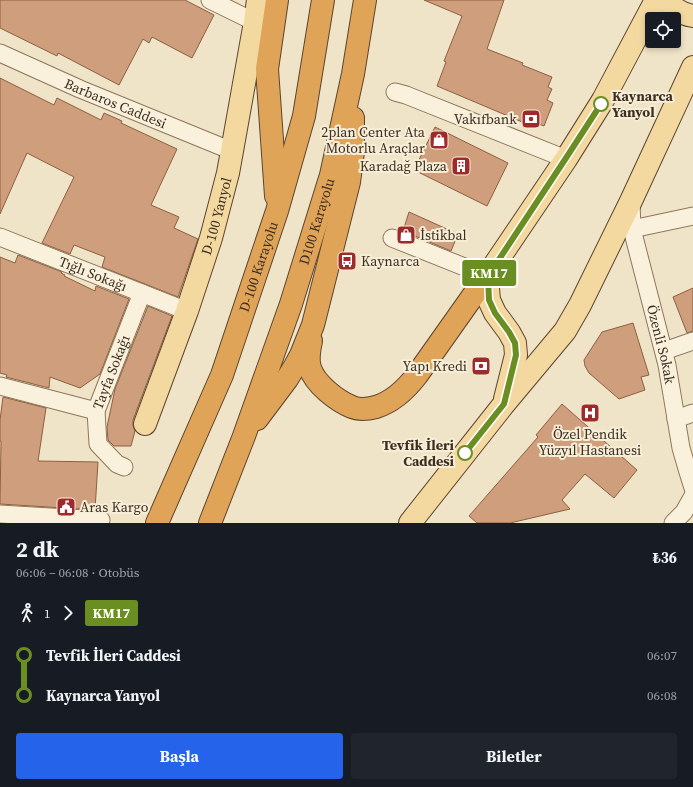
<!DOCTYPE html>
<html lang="tr">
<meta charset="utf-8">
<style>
body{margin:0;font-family:"Source Serif 4",serif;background:#20242c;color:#f1f3f6;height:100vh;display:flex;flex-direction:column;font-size:15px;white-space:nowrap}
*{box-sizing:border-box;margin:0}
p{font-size:13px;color:#9ea1a6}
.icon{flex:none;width:22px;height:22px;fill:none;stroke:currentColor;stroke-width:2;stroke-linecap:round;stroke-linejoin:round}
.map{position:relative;height:523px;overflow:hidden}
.sheet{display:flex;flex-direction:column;background:#171b24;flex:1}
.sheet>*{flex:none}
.badge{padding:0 8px;border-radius:3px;font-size:14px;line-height:26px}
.buttons{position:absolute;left:645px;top:12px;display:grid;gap:8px}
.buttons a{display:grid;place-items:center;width:36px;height:36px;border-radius:4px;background:#171b24;box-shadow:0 2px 6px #0003;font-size:20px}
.map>.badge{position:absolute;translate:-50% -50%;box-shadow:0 0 0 2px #fff}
.legs{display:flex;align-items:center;gap:6px;height:44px;padding:0 16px;font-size:13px}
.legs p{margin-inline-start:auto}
.summary{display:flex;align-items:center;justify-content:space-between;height:68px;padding:0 16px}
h1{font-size:22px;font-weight:700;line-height:30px}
.button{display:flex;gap:8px;margin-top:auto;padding:8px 16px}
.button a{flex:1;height:46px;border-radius:4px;background:#2563eb;color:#fff;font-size:16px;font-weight:700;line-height:46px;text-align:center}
.button a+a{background:#20242c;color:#f1f3f6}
ul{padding:0 16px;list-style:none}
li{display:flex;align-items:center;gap:14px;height:40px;font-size:15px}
li i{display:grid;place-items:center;width:6px;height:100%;margin:0 5px;background:currentColor}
li i::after{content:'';width:10px;height:10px;margin:-5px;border:3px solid;border-radius:50%;background:#171b24}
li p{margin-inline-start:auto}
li:first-child i{background:linear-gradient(#0000 50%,currentColor 0)}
li:last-child i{background:linear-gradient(currentColor 50%,#0000 0)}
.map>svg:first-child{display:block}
.building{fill:#cf9f7d;stroke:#8d5f41}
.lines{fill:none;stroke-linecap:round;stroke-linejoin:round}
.street-casing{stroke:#8d765c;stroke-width:19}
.primary-casing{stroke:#5b4430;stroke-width:24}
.highway-casing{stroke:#5b4430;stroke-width:24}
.street{stroke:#faf1dc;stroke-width:17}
.primary{stroke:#f3d9a0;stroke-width:22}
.highway{stroke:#e0a458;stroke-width:22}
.line-1-casing{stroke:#fff;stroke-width:9}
.line-1{stroke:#6b8e23;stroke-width:6}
.stop-1-dot{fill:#fff;stroke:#6b8e23;stroke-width:2}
.labels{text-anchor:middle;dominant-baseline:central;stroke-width:4;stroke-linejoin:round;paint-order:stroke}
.stop-label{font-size:14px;font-weight:bold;fill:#3d2e20;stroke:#f7eed8;text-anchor:start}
.street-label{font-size:14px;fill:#3d2e20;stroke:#f7eed8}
.poi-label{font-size:14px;fill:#3d2e20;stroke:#f7eed8;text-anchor:end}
</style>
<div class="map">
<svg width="693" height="523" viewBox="0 0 693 523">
<rect width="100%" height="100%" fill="#f0e4c8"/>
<g class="building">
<polygon points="0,0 185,0 214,15 192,58 152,37 149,43 143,39 119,85 58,53 57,56 0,28"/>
<polygon points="424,0 504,0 487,49 523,63 522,65 552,77 548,87 552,89 547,100 553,103 544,126 536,123 534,127 437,86 446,62 444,61 462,16"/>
<polygon points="0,78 54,105 57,98 101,120 104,113 122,121 121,123 177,149 151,205 179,217 174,228 198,239 178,297 102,267 105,257 74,245 70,254 42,243 74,177 27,153 0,214"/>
<polygon points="435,127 508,163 487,206 414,170"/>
<polygon points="409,212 458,234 451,251 403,231"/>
<polygon points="18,255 62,272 61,273 65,275 64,276 95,291 96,286 129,299 100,374 80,388 50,377 49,388 6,377 7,375 0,373 0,257 15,263"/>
<polygon points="693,288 693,331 687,333 673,297"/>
<polygon points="148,306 172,316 133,420 133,426 135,431 131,446 114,446 108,440 107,427 115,389"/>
<polygon points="633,323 649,375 641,377 645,390 619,399 589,373 585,366 584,360 602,332"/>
<polygon points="3,397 46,408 38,461 98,462 95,510 0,504 1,441 0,441 0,420"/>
<polygon points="562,404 637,470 614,498 585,474 562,500 570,509 510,523 477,523 469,516 538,437 536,435"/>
</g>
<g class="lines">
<g class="street-casing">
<g id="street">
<polyline points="210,0 255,22"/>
<path id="s1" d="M 0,53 L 80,89 L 232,151"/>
<polyline points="395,92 406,95 566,159"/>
<path id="s2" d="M 631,202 L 632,229 L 667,365 L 681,448 L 688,472 L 693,488"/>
<polyline points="632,229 693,216"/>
<path id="s3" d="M 0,237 L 187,311"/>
<polyline points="392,238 487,276"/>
<polyline points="664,351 693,341"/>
<polyline points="0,386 96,411"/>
<polyline points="676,419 693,413"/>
<path id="s4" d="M 124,467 L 117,464 L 98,444 L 96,411 L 142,293"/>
<polyline points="0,514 101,520"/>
<polyline points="673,523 684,512 693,496"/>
</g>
</g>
<g class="primary-casing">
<g id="primary">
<path d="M 667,0 C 673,9 682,14 693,16"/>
<polyline points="505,399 516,355 515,343 509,332 495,313 489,300 487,276 566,159 603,100 656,0"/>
<path id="s5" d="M 145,424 L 187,311 L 211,238 L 228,173 L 232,151 L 255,22 L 258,0"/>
<polyline points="410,523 504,404 565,331 580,305 631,201 693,67"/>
</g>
</g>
<g class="highway-casing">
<g id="highway">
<polyline points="276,196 267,69 277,0"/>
<path d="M 311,341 C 309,350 307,359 310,368 C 315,384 337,401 352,407 C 359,410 368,409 376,407 C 392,402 407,388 417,375 L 487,276"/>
<polyline points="257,419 287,379 295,366 301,355 313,325 349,182 353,152 353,118"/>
<path id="s6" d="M 157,523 L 222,375 L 277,211 L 304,116 L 323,0"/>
<path id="s7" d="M 210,523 L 244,436 L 291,304 L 331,175 L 353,74 L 365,0"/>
</g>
</g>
<use href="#street" class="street"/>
<use href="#primary" class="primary"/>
<use href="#highway" class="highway"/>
</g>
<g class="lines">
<g class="line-1-casing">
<polyline id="line-1" points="465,453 504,404 516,355 515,343 509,332 495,313 489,300 488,276 566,158 601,104"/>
</g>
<use href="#line-1" class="line-1"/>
</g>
<defs>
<g id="bank-square" transform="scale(1)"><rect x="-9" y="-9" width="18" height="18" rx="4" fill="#9e2a2b" stroke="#f7eed8"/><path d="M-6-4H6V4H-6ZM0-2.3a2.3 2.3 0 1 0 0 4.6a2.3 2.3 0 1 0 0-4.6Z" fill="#fff"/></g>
<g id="shop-square" transform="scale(1)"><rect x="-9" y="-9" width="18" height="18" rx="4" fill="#9e2a2b" stroke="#f7eed8"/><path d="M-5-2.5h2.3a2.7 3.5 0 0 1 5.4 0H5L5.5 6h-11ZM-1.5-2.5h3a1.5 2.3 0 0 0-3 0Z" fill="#fff"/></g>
<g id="building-square" transform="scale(1)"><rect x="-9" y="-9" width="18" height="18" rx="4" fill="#9e2a2b" stroke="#f7eed8"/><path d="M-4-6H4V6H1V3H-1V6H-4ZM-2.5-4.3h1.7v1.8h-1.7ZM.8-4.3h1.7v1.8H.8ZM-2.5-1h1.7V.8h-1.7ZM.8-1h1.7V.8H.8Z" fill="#fff"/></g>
<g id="bus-square" transform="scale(1)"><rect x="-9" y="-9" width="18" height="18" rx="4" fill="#9e2a2b" stroke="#f7eed8"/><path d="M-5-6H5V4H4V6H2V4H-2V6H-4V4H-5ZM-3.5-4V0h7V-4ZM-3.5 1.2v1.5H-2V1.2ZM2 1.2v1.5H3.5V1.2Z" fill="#fff"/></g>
<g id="hospital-square" transform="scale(1)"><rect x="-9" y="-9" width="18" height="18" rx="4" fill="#9e2a2b" stroke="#f7eed8"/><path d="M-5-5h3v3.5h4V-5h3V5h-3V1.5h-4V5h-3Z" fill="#fff"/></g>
<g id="civic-square" transform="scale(1)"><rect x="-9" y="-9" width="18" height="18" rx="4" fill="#9e2a2b" stroke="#f7eed8"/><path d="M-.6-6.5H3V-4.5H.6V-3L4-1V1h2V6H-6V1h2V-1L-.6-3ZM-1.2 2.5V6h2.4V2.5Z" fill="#fff"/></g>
</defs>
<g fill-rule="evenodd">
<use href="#bank-square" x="531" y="119"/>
<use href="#shop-square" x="439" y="140"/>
<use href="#building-square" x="461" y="166"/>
<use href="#shop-square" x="406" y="235"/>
<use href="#bus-square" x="347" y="261"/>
<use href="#bank-square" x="481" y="366"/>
<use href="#hospital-square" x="590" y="413"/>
<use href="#civic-square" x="66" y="507"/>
</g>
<g class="stop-1-dot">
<circle cx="601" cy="104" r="7"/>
<circle cx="465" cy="453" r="7"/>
</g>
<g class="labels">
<g class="stop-label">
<text x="612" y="96">Kaynarca<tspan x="612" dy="16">Yanyol</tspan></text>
<text x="454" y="445" text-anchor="end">Tevfik İleri<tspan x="454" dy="16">Caddesi</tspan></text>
</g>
<g class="street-label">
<text stroke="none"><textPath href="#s1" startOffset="126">Barbaros Caddesi</textPath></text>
<text stroke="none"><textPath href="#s5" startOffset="220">D-100 Yanyol</textPath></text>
<text stroke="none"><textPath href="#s7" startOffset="320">D100 Karayolu</textPath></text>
<text stroke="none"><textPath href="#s6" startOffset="276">D-100 Karayolu</textPath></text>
<text stroke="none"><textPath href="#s3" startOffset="100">Tığlı Sokağı</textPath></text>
<text stroke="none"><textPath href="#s2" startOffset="146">Özenli Sokak</textPath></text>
<text stroke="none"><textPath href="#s4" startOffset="110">Tayfa Sokağı</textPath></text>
</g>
<g class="poi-label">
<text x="517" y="119">Vakıfbank</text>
<text x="425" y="132">2plan Center Ata<tspan x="425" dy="16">Motorlu Araçlar</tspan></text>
<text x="447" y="166">Karadağ Plaza</text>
<text x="420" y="235" text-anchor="start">İstikbal</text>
<text x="361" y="261" text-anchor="start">Kaynarca</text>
<text x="467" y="366">Yapı Kredi</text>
<text x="590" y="434" text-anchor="middle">Özel Pendik<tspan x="590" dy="16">Yüzyıl Hastanesi</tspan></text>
<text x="80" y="507" text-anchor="start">Aras Kargo</text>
</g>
</g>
</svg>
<div class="buttons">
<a><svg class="icon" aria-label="locate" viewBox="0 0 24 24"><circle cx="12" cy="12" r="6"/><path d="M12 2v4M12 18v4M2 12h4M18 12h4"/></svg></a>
</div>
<b class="badge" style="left:489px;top:273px;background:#6b8e23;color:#fff">KM17</b>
</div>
<section class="sheet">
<div class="summary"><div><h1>2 dk</h1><p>06:06 – 06:08 · Otobüs</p></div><b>₺36</b></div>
<div class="legs"><svg class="icon" aria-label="walk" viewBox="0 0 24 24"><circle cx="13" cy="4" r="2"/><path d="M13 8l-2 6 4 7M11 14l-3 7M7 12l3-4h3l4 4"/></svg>1<svg class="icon" aria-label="forward" viewBox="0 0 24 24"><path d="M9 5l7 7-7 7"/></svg><b class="badge" style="background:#6b8e23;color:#fff">KM17</b></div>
<ul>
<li><i style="color:#6b8e23"></i><b>Tevfik İleri Caddesi</b><p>06:07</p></li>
<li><i style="color:#6b8e23"></i><b>Kaynarca Yanyol</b><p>06:08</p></li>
</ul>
<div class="button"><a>Başla</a><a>Biletler</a></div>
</section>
